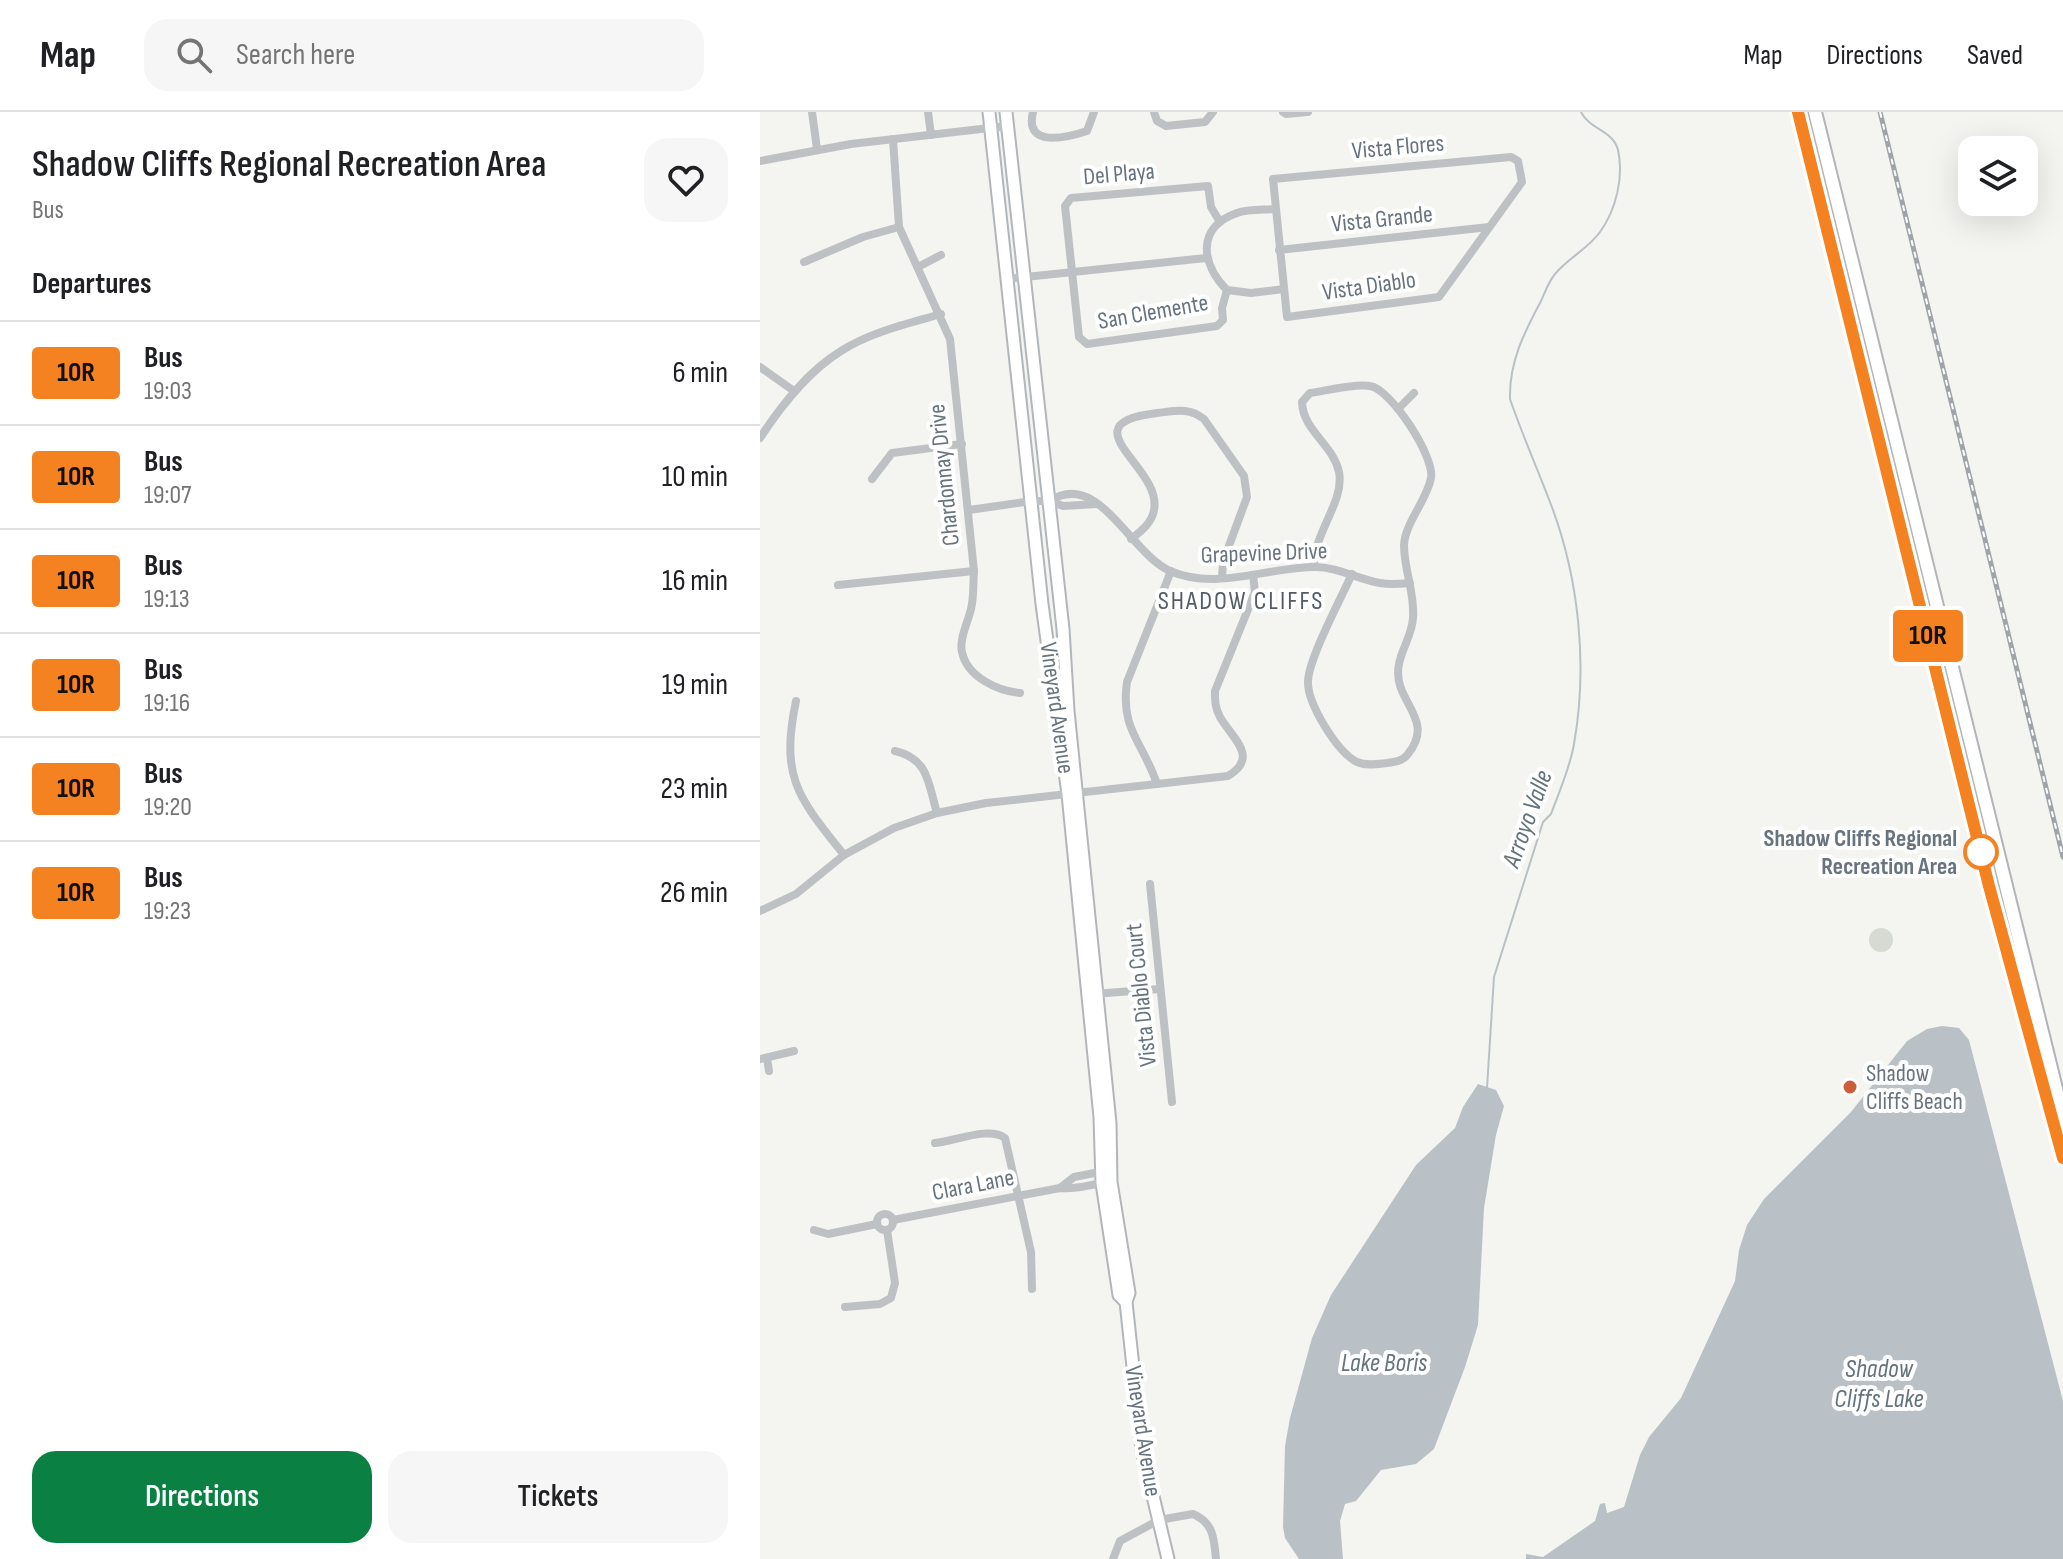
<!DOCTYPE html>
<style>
body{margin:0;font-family:"Sofia Sans Condensed",sans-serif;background:#f6f6f6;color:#202124;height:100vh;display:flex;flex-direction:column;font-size:30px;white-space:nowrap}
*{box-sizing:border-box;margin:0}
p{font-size:26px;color:#757577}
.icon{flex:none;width:44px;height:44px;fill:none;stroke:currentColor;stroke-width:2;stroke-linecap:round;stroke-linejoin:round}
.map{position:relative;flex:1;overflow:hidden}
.drawer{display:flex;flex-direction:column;background:#fff;width:760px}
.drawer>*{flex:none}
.badge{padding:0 16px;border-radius:6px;font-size:28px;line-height:52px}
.buttons{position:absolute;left:1198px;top:24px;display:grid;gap:16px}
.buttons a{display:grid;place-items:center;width:80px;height:80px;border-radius:16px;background:#fff;box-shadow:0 8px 32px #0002;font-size:40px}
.map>.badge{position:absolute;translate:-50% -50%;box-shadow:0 0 0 4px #fff}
h2{padding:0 32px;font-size:30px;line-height:72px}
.round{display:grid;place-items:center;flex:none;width:84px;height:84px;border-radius:24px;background:#f6f6f6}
.overview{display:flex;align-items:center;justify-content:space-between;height:136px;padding:0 32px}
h1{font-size:38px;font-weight:600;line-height:60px}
.primary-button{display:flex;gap:16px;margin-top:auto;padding:16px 32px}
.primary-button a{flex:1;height:92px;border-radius:24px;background:#0b8043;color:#fff;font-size:32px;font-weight:600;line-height:92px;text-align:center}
.primary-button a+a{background:#f6f6f6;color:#202124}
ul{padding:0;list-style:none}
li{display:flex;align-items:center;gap:24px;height:104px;padding:0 32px;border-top:2px solid #e0e0e0}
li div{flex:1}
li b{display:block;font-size:30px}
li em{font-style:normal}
li .badge{min-width:88px;font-weight:700;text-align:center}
header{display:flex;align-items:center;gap:48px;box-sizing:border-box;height:112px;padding:0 40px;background:#fff;border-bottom:2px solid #e0e0e0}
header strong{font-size:38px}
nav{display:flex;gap:44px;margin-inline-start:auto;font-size:28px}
.search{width:560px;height:72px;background:#f6f6f6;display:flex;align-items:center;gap:20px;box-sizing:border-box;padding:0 28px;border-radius:24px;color:#757577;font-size:30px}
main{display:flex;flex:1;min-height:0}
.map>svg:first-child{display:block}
.green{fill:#d5dad2}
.water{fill:#b9c1c6}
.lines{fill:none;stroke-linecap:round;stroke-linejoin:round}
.stream{stroke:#b9c1c6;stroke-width:2}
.secondary-casing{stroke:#b2b6ba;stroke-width:15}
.primary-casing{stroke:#b1b5b8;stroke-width:16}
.street{stroke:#bec1c4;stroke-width:8}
.secondary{stroke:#fff;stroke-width:11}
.primary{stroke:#fff;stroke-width:12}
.rail-casing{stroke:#9fa4a9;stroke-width:5}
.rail{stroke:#fff;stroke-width:2;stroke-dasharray:6;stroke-linecap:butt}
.line-casing{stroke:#fff;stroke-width:18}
.line{stroke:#f58220;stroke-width:12}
.stop-dot{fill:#fff;stroke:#f58220;stroke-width:4}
.poi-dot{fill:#ce5e37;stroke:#fff;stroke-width:3}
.labels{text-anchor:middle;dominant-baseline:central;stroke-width:8;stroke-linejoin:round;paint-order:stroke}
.street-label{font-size:24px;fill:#67737e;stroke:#fff}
.stop-label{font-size:24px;font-weight:bold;fill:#67737e;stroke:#fff;text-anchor:end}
.poi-label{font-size:24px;fill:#67737e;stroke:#fff;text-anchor:start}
.neighbourhood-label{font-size:26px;letter-spacing:2px;fill:#535c64;stroke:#fff}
.water-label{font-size:26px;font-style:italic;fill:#63747b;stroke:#fff}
</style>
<header>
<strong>Map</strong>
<div class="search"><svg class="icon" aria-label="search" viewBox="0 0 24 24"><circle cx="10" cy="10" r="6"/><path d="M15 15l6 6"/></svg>Search here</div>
<nav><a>Map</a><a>Directions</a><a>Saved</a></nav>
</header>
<main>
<section class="drawer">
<div class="overview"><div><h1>Shadow Cliffs Regional Recreation Area</h1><p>Bus</p></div><a class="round"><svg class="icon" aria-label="heart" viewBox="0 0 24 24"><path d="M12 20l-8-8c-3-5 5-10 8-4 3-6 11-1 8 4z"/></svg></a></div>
<h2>Departures</h2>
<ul>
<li><span class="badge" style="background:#f58220;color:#111">10R</span><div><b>Bus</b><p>19:03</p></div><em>6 min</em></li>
<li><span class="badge" style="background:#f58220;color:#111">10R</span><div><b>Bus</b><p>19:07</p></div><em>10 min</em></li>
<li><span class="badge" style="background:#f58220;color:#111">10R</span><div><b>Bus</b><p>19:13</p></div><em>16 min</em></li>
<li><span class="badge" style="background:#f58220;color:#111">10R</span><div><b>Bus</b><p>19:16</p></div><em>19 min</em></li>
<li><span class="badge" style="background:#f58220;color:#111">10R</span><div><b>Bus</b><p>19:20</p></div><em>23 min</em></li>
<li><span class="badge" style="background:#f58220;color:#111">10R</span><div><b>Bus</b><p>19:23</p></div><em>26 min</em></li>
</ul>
<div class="primary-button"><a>Directions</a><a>Tickets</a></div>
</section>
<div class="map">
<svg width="1303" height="1447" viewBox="0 0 1303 1447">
<rect width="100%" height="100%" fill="#f4f4f1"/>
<circle class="green" cx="1121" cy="828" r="12"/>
<g class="water">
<polygon points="1182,914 1199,916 1209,928 1303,1289 1303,1447 766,1447 766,1442 783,1445 835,1409 840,1392 845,1391 847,1401 864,1395 880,1343 889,1325 921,1286 975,1169 979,1138 987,1113 1004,1087 1091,1000 1147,929 1167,917"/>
<polygon points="718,972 736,978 744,994 736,1023 724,1096 718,1213 705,1255 674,1337 656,1352 621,1358 596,1389 585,1392 580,1409 583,1447 539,1447 525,1426 523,1415 525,1334 530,1306 552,1226 571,1183 656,1053 695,1016 703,995"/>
</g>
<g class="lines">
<path class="stream" d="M 727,976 L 734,865 L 783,710 L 791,702 C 799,680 810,656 814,632 C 828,553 819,465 790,390 C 777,356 762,322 750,287 C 749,250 764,221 781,189 C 785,180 789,169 795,162 C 808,146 828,137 840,120 C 856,98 864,65 858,38 C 853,18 830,18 821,0"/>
<g class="secondary-casing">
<g id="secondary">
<polyline points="229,0 282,492 308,682 340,1005 342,1071 359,1183 366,1190"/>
<polyline points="246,0 303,517 308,599 350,1011 351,1070 369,1181 366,1190 382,1338 408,1447"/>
</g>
</g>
<g class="primary-casing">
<g id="primary">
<polyline points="1038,0 1229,774 1303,1046"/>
<polyline points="1055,0 1303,1005"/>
</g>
</g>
<g class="street">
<polyline points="52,0 57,37"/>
<polyline points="168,0 171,23"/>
<path d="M 273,0 C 264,36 306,26 327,19 L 334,0"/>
<polyline points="394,0 397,9 406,14 445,10 453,0"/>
<polyline points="523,0 526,2 548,0"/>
<path d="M 133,27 L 139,115 L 190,227 L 214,459 C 213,472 214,485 211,497 C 208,510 199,527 202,540 C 207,565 238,579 260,581"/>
<polygon points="751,45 758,49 762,70 679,185 527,205 513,67"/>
<polyline points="0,49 91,32 247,14"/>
<path d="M 515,97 C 503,98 488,97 477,101 C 436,115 441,152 467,178 L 491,181 L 524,177"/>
<polyline points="460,110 451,95 448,74 311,86 305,94 319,225 327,232 457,214 463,208 462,196 467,178"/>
<polyline points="519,138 729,115"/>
<polyline points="44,150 103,125 139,115"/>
<polyline points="158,155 181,143"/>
<polyline points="247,167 446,146"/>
<polyline points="0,255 34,279"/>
<polyline points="638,297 654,281"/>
<path d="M 0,326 C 21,294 47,260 81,239 C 111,220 147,212 181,202"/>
<polyline points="112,367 132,341 202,332"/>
<path d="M 290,389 C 338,357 370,441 410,459 C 456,479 508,455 555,455 C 578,455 597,467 620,471 C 630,473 640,472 650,471"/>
<polyline points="209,398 272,389 290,389 303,394 337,392"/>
<path d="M 371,427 C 381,419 392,411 394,398 C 403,355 305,312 397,301 C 415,299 429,295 444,307 L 484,364 L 487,385 L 463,450 L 462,466"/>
<path d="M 554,455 C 553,422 585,389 579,360 C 573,332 543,319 542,290 L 550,281 C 565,279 595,271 610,274 C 631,277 675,345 671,366 C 667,388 645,411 644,433 C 644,458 655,481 653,506 C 652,523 642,536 639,552 C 631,589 677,606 648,642 C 643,649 635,650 627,651 C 617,652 606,654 597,650 C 577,640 547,591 548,569 C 549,546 581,486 592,462"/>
<polyline points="78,473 214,459"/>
<path d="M 36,589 C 20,666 38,685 84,743"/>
<path d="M 135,639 C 169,647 168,671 177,701"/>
<path d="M 397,672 C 383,630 360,618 367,570 L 411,459"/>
<polyline points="390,772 412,990"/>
<path d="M 0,799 L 36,782 L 84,743 L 134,716 L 177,701 L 226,691 L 468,664 C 500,645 472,626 460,605 C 455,596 455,589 455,579 L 495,480 L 493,463"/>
<polyline points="333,882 400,877"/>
<polyline points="7,946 9,959"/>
<polyline points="0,947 34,939"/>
<path d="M 175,1031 C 195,1029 230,1014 245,1026 L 271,1140 L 272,1177"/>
<polyline points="300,1076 314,1065 345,1059"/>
<circle cx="125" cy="1110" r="8"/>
<path d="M 133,1108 L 300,1076 C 314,1078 329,1073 342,1071 L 345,1066"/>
<polyline points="54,1118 68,1122 117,1112"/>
<polyline points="85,1195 120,1192 131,1186 135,1171 127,1118"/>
<path d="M 353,1447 L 360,1429 L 399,1408 L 433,1402 C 454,1411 454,1427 456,1447"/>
</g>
<use href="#secondary" class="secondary"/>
<use href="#primary" class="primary"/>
<g class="rail-casing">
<polyline id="rail" points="1120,0 1303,745"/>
</g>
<use href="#rail" class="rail"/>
</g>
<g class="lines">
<g class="line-casing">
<polyline id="line" points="1038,0 1229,774 1303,1046"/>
</g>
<use href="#line" class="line"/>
</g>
<circle class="stop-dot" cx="1221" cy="740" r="16"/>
<circle class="poi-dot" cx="1090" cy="975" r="8"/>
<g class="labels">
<g class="street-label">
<text transform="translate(638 35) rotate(-5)">Vista Flores</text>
<text transform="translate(359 62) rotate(-5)">Del Playa</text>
<text transform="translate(622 107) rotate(-6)">Vista Grande</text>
<text transform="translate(609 174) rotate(-8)">Vista Diablo</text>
<text transform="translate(393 200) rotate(-10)">San Clemente</text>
<text transform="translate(184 363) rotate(-96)">Chardonnay Drive</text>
<text transform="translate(504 441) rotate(-2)">Grapevine Drive</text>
<text transform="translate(297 596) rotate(82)">Vineyard Avenue</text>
<text transform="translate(381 883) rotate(-96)">Vista Diablo Court</text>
<text transform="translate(213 1073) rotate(-11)">Clara Lane</text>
<text transform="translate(383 1319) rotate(81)">Vineyard Avenue</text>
</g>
<g class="stop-label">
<text x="1197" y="726">Shadow Cliffs Regional<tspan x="1197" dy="28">Recreation Area</tspan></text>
</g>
<g class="poi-label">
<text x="1106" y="961">Shadow<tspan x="1106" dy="28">Cliffs Beach</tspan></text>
</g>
<g class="neighbourhood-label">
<text x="481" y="489">SHADOW CLIFFS</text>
</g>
<g class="water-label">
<text transform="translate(768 707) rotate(-70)">Arroyo Valle</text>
<text x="624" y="1251">Lake Boris</text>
<text x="1119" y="1257">Shadow<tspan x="1119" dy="30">Cliffs Lake</tspan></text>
</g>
</g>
</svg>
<div class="buttons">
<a><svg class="icon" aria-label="layers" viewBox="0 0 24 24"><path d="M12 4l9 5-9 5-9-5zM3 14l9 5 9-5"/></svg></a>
</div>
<b class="badge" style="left:1168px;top:524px;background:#f58220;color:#111">10R</b>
</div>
</main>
